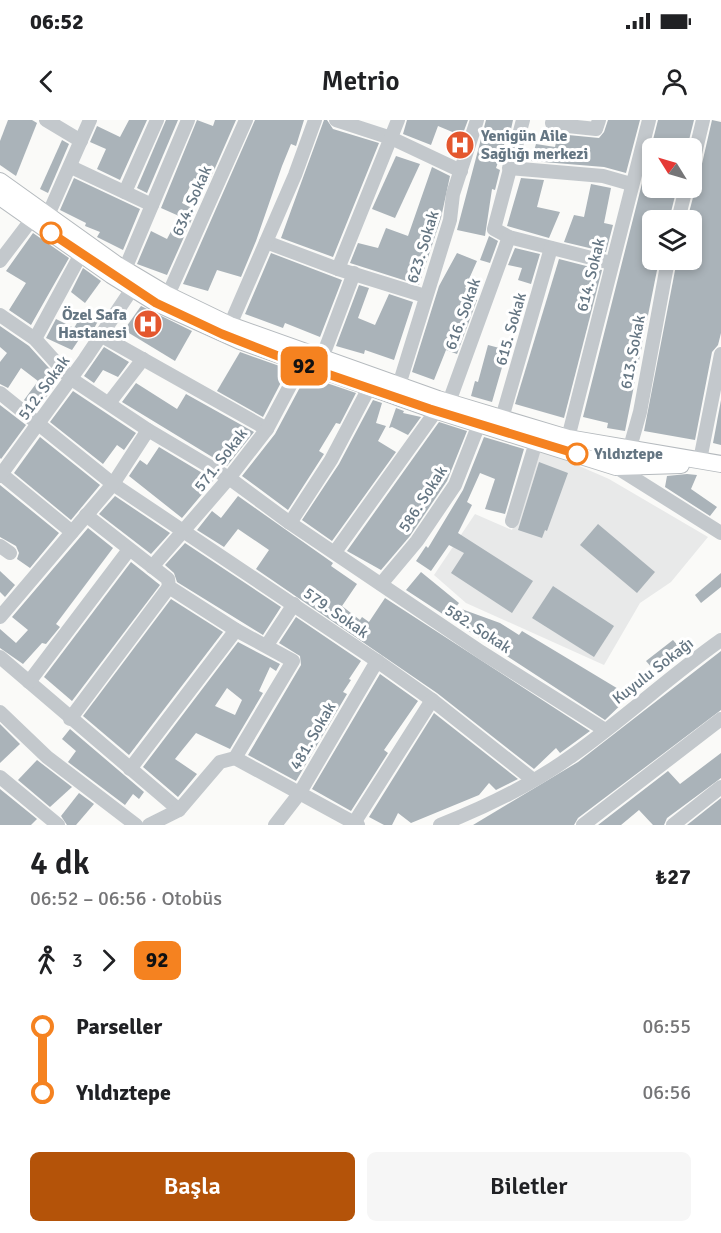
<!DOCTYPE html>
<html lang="tr">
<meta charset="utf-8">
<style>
body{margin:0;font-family:Signika,sans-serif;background:#f6f6f6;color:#202124;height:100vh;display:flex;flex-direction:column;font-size:22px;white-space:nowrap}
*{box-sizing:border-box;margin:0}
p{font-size:20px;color:#757577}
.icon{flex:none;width:33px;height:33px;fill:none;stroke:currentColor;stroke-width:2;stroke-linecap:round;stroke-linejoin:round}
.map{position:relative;height:705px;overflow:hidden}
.drawer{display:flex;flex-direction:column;background:#fff;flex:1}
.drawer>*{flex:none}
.badge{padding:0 12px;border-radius:9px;font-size:21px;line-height:39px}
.needle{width:39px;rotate:307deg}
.tools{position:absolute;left:642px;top:18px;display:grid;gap:12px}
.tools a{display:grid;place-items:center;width:60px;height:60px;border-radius:9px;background:#fff;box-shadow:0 3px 9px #0003;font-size:30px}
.map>.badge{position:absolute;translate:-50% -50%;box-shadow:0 0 0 3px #fff}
.legs{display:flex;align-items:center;gap:9px;height:66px;padding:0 30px;font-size:20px}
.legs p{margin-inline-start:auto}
.head{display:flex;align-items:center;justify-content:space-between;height:102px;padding:0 30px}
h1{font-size:33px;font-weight:600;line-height:45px}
.button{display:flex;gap:12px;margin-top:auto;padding:12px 30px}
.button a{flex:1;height:69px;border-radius:9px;background:#b45309;color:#fff;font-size:24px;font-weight:600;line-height:69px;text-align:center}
.button a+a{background:#f6f6f6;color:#202124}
ul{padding:0 30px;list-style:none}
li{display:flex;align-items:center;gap:21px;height:66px;font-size:22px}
li i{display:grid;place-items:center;width:9px;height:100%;margin:0 8px;background:currentColor}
li i::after{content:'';width:15px;height:15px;margin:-8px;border:4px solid;border-radius:50%;background:#fff}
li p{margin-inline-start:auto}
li:first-child i{background:linear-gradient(#0000 50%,currentColor 0)}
li:last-child i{background:linear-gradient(currentColor 50%,#0000 0)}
.status{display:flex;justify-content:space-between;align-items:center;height:42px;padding:0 30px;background:#fff;direction:ltr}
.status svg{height:16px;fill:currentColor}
header{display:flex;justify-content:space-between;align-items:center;height:78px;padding:0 30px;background:#fff;font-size:27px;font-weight:600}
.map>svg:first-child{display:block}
.built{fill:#e8e9e9}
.building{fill:#aab3b9;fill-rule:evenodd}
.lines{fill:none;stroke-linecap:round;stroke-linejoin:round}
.major-casing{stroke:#b5babe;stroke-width:18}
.minor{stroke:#c3c8cc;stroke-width:14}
.major{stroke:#fff;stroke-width:16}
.line-1-casing{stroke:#fff;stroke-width:14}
.line-1{stroke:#f58220;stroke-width:9}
.stop-1-dot{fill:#fff;stroke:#f58220;stroke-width:3}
.labels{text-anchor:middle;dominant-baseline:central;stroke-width:6;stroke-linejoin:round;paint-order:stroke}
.poi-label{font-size:16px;font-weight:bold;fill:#657683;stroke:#fff;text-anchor:start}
.street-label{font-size:16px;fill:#657683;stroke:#fff}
.stop-label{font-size:16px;font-weight:bold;fill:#657683;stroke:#fff;text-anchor:start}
</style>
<div class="status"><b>06:52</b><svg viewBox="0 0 49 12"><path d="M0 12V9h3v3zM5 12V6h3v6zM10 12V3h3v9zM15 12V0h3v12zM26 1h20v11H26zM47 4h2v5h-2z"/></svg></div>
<header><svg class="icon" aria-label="back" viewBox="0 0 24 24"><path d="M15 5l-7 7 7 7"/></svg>Metrio<svg class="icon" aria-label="person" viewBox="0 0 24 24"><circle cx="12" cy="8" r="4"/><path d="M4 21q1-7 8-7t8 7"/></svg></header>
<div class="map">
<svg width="721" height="705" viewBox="0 0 721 705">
<rect width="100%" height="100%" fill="#fafaf8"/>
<polygon class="built" points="538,328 609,359 708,417 671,462 640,483 604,545 466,483 434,455 475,394 512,410"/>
<g class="building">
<polygon points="8,0 32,0 37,3 16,56 0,45 0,21"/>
<polygon points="129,0 147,0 120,60 97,49 106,29 90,22 97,6 120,17"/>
<polygon points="166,0 178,0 147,73 137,68"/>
<polygon points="197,0 213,6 215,0 236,0 208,64 194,58 182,83 196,90 167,155 137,144 151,111 167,119 179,96 161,88"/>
<polygon points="255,0 304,0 296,26 291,24 282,46 256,121 241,157 217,150 208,171 183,164"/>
<polygon points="324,0 327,0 333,9 379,23 333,137 281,118"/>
<polygon points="407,0 468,0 462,16 438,6 431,25 403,14"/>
<polygon points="486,0 513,0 508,23 505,22 496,48 500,50 495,70 492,69 485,116 457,110"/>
<polygon points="608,0 640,0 626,53 604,47 531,41 536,24 555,27 558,14 599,18 604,12"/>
<polygon points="658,0 694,0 687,28 652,28 652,68 677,68 669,100 652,100 652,140 659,140 625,311 607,308 608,303 583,297"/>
<polygon points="712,0 721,2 721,213 718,225 712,232 695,320 644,311 677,140 692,140 692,100 687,100 695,70 692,55 701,48"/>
<polygon points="62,20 69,24 48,73 40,69"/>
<polygon points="396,36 420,44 395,98 372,89"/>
<polygon points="432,47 450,56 441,98 419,165 350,143 358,123 378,128 386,108 408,116"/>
<polygon points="74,58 140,89 123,130 97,117 100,112 85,106 86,103 60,90"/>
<polygon points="521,58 544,60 537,87 560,92 549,118 507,106"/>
<polygon points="591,64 611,68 604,103 613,105 606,132 564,122 574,95 584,97"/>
<polygon points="33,113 69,138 31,205 9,190 26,163 6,151"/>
<polygon points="489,116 498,121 490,143 480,140"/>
<polygon points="515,128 540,134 531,164 518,160 522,148 508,145"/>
<polygon points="271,133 342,160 320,217 285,203 283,208 245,194"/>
<polygon points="457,133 477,141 465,168 469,169 466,175 477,180 457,234 446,230 434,260 412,252 439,166"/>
<polygon points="559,139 602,150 564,298 515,284"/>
<polygon points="83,148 101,161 85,183 71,172"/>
<polygon points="359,165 369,168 358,198 375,205 389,174 413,182 394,240 365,230 364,234 336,226"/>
<polygon points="141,186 192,211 175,241 124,210"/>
<polygon points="84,191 98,201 90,216 84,212 72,230 46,218 56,199 74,208"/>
<polygon points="0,206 29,226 59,259 36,291 24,280 38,261 21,248 8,268 0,264 0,242 7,233 0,227"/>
<polygon points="488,225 507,230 492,282 471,276 475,261 478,262"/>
<polygon points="104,227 129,242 118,257 103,250 94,263 84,256"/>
<polygon points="240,232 288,249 263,297 217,271"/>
<polygon points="306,256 356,273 340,304 336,303 319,331 324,334 288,390 242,356 275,314"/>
<polygon points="136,263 177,289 186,274 254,312 227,346 122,282"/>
<polygon points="73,271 136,313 124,330 117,325 103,344 50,302"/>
<polygon points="373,280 382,283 376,303 386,306 378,321 396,332 332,421 302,400 339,344"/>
<polygon points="721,280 721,325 713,323"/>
<polygon points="0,285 26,305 1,339 0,338"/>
<polygon points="396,288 404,291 403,293 421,297 408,315 392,307 389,308"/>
<polygon points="439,302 467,311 447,361 410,416 381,450 347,431"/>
<polygon points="40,317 100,365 71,400 14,353"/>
<polygon points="484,317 524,329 505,394 485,389 495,359 480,353 467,382 472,385 458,413 533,461 512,493 451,453 464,433 449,425 431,451 416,441 426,426 428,428 463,370"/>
<polygon points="159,327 214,360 182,398 129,356 140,340 147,345"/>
<polygon points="539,342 568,353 547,411 545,410 542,418 518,410"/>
<polygon points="687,354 697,355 691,369 717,387 710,396 665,367 667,356"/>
<polygon points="0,365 59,413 30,448 17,439 19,433 16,426 0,417"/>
<polygon points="115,376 170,413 151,434 99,394"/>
<polygon points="238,376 333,443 331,446 357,464 342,486 360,500 362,497 369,502 385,478 590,611 560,633 556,628 534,649 437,573 256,449 269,430 238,409 224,427 197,410 212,391 221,398"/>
<polygon points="598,404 655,452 637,473 580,425"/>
<polygon points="88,408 113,428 56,504 60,507 46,524 42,523 23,544 0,528 0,509 16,523 28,510 12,497"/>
<polygon points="185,423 281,487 263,515 177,462 174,453 165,445"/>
<polygon points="131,442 160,465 72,581 44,557"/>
<polygon points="0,451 15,465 5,477 0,472"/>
<polygon points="421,452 459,483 456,487 500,503 519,515 522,511 630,576 605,600 406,470"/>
<polygon points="721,453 721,467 701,483 695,475"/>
<polygon points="553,466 614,506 594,537 532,498"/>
<polygon points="171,479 223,512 129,635 83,596"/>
<polygon points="296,497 361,541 349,559 351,560 343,572 347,574 296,661 248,635 301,545 300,536 279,523"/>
<polygon points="673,520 679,527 653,549 646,541"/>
<path d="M 238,522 L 280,544 L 276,551 L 270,547 L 259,571 L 263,573 L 230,629 L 196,613 L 183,629 L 175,639 L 197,654 L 178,677 L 143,647 ZM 227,568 L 242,580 L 235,595 L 215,586 Z"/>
<polygon points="721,531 721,590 578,698 574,705 473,705 578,642"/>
<polygon points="380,554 418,581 384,630 388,633 351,691 312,669"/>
<polygon points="434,593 518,659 496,670 489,663 479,675 411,703 398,693 392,705 384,705 369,697"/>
<polygon points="0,604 20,624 0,643"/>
<polygon points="70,609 144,672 139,679 133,674 125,685 68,642 76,631 62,619"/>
<polygon points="721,633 721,658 667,698 664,705 653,705 639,690 621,705 598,705 668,651 680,664"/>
<polygon points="37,640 72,667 50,687 18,660"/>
<polygon points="0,669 37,699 31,705 0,705"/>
<polygon points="79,673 94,684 76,705 67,705 61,696"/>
<polygon points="721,678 721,705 687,705"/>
</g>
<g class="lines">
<g class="major-casing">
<g id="major">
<polyline points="0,61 116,144 168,175 230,205 438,279 568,318 721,344"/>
<polyline points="0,77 111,155 156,183 240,221 431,289 616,347 681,345"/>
</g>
</g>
<g class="minor">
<polyline points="46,0 81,21"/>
<polyline points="336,0 391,18 461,51"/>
<polyline points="523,0 494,109 509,117 611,143"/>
<polyline points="553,0 552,3 558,5 596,9 599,0"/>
<polyline points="692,46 703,0"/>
<polyline points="71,47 152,85"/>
<polyline points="509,48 603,56 631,64"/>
<polyline points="125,72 157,0"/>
<polyline points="48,95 90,0"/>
<polyline points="678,100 686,68"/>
<polyline points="266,122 338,149 425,176"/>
<polyline points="0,141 32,99"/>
<polyline points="125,149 188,0"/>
<polyline points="338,149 398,0"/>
<polyline points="168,175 246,0"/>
<polyline points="0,195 35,219 70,258 148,310 229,358 290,403 481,532 605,610"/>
<polyline points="230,205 295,55 315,0"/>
<polyline points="100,215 267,309"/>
<polyline points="35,219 81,134"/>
<polyline points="322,238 354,153"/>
<polyline points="399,265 450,100 453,74 477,0"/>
<polyline points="0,273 113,364 377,541 432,580 532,659"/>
<polyline points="449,282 509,117"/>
<polyline points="109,283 143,239"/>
<polyline points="502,298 551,128"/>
<polyline points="568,318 649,0"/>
<polyline points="629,331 640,292 668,140"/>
<polyline points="700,340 721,234"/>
<polyline points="616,347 721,413"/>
<polyline points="0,353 72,412"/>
<polyline points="0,356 85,239 132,169"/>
<polyline points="86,395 168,459 169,467 236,510 293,541 235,638"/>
<polyline points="512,401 536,322"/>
<polyline points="290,403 331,340 369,268"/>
<polyline points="0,426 10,433"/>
<polyline points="335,432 436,291"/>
<polyline points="152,447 229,358 267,309 301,245"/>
<polyline points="381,464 417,421 455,365 479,304"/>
<polyline points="0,497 113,364 148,310"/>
<polyline points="267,525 294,484"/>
<polyline points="0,537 179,690"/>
<polyline points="29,562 128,431"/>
<polyline points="0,592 47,637 136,705"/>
<polyline points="70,599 169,467"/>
<polyline points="130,649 236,510"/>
<polyline points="0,657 58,705"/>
<polyline points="354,703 432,580"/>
<polyline points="149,705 179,690 220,642 235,638 358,705"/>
<polyline points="275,705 299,674 377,541"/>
<path d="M 440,705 C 486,687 533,664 573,635 C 624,599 670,556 721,520"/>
<polyline points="583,705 721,599"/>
<polyline points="673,705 721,667"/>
</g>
<use href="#major" class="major"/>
</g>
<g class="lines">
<g class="line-1-casing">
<polyline id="line-1" points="51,113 156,183 222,214 301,245 430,289 577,334"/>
</g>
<use href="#line-1" class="line-1"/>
</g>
<defs>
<g id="hospital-disc" transform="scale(1.5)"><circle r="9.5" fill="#e4572e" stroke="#fff"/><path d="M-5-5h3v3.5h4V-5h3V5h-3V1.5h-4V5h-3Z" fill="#fff"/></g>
</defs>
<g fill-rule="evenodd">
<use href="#hospital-disc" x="460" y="25"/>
<use href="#hospital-disc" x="148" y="204"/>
</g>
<g class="stop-1-dot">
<circle cx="51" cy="113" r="10"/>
<circle cx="577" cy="334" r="10"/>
</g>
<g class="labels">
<g class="poi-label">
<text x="481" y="16">Yenigün Aile<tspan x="481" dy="18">Sağlığı merkezi</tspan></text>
<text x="127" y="195" text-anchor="end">Özel Safa<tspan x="127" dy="18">Hastanesi</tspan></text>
</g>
<g class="street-label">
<text transform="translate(192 81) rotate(-66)">634. Sokak</text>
<text transform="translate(423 127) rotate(-73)">623. Sokak</text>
<text transform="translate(591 155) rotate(-76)">614. Sokak</text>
<text transform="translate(463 194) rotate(-70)">616. Sokak</text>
<text transform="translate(511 209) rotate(-74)">615. Sokak</text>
<text transform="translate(633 232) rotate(-79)">613. Sokak</text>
<text transform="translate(44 268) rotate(-54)">512. Sokak</text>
<text transform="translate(221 340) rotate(-52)">571. Sokak</text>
<text transform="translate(423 379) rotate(-57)">586. Sokak</text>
<text transform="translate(336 493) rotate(35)">579. Sokak</text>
<text transform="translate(478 509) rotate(33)">582. Sokak</text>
<text transform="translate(653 551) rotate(-38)">Kuyulu Sokağı</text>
<text transform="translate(313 616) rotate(-60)">481. Sokak</text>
</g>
<g class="stop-label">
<text x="594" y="334">Yıldıztepe</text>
</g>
</g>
</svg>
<div class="tools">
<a><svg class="needle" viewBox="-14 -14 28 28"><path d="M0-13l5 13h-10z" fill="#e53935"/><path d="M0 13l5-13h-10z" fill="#757577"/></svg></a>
<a><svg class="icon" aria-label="layers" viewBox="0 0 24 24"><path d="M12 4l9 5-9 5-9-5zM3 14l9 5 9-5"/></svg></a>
</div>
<b class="badge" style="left:304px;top:246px;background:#f58220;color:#111">92</b>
</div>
<section class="drawer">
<div class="head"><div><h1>4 dk</h1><p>06:52 – 06:56 · Otobüs</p></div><b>₺27</b></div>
<div class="legs"><svg class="icon" aria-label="walk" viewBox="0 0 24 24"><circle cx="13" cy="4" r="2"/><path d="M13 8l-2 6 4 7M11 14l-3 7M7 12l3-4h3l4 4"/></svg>3<svg class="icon" aria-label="forward" viewBox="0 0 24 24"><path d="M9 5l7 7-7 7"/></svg><b class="badge" style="background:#f58220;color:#111">92</b></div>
<ul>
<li><i style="color:#f58220"></i><b>Parseller</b><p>06:55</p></li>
<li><i style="color:#f58220"></i><b>Yıldıztepe</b><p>06:56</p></li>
</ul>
<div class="button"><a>Başla</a><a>Biletler</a></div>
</section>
